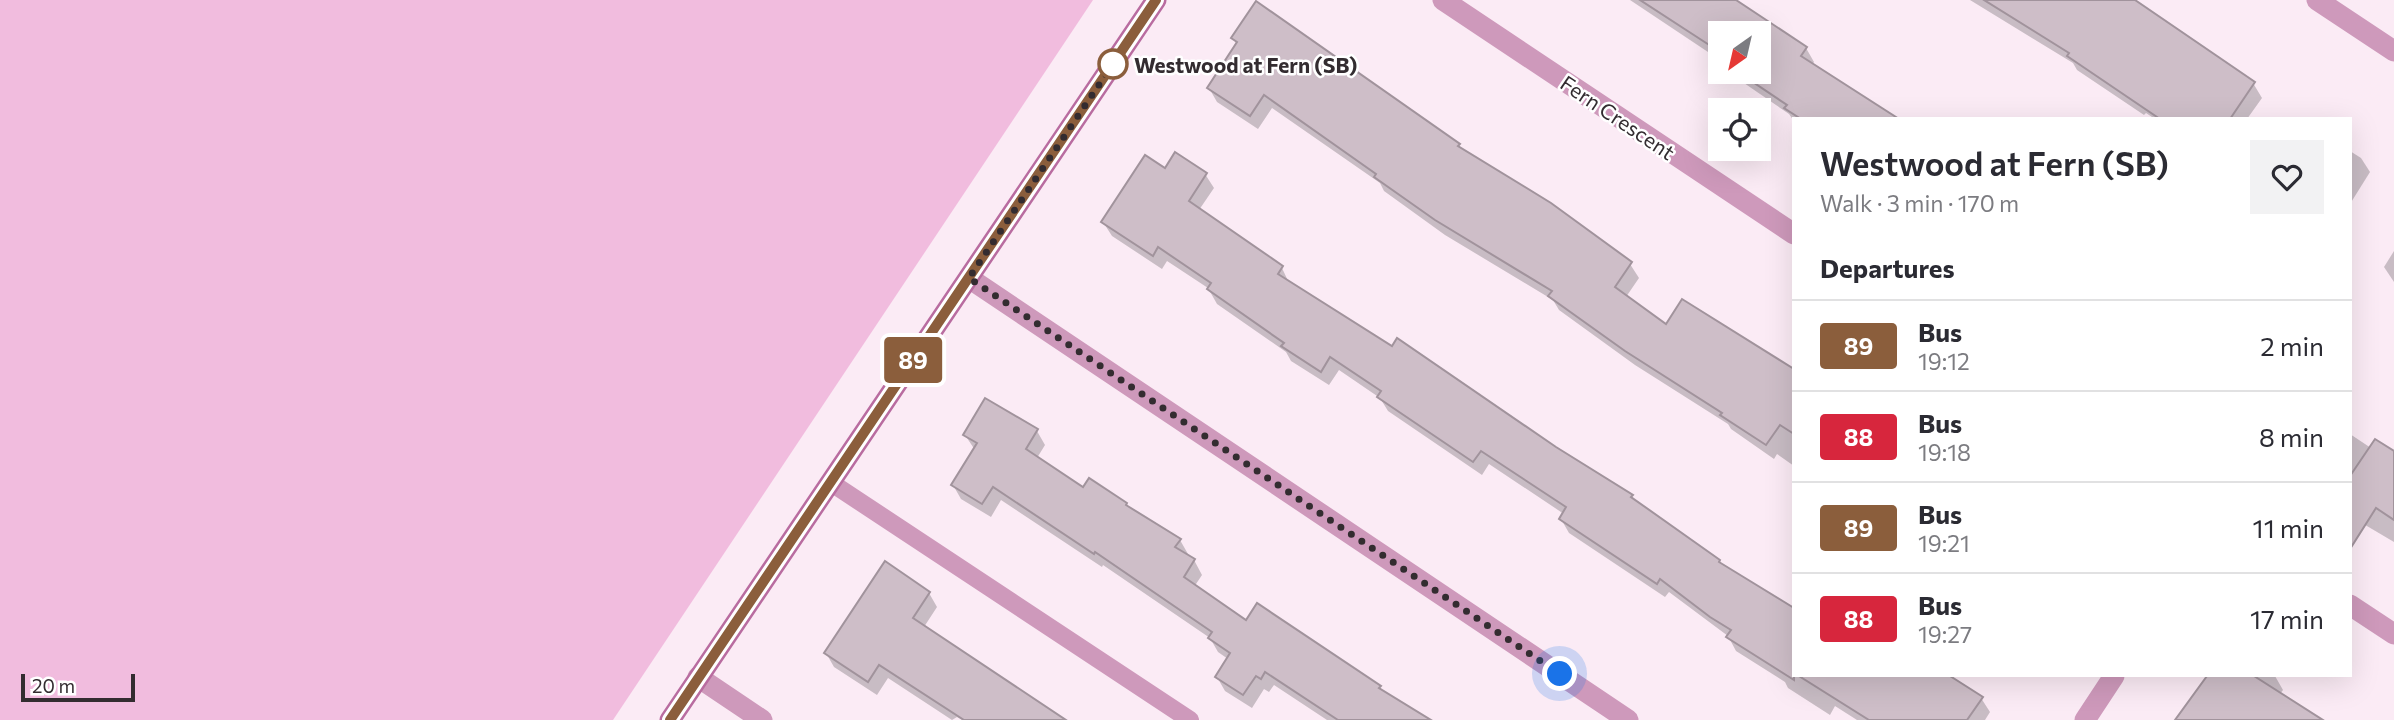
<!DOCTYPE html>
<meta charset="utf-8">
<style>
body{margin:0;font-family:Commissioner,sans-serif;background:#f2f2f3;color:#2b2b33;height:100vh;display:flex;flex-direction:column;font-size:26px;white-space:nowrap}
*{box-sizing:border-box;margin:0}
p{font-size:23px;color:#7c7c81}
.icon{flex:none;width:38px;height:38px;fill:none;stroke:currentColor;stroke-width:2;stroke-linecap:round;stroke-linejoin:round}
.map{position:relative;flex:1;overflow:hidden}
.drawer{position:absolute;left:1792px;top:117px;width:560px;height:560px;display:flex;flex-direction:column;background:#fff;border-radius:0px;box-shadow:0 7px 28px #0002}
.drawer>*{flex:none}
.badge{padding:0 14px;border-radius:5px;font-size:24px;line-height:46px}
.needle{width:46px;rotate:214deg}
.tools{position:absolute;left:1708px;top:21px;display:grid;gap:14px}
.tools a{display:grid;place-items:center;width:63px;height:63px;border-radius:0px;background:#fff;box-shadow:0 7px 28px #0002;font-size:35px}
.scale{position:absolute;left:21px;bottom:18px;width:114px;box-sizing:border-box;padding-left:7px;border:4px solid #332c30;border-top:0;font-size:19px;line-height:24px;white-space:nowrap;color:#332c30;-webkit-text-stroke:5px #fff;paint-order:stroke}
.you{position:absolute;width:35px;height:35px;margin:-18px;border:5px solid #fff;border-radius:50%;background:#1a73e8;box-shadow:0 0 0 10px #1a73e833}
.map>.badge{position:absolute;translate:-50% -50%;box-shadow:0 0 0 4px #fff}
h2{padding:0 28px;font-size:26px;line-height:63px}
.round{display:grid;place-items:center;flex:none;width:74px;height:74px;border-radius:0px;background:#f2f2f3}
.summary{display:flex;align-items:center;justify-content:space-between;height:119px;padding:0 28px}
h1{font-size:33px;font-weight:600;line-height:52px}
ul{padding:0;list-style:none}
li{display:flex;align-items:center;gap:21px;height:91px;padding:0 28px;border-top:2px solid #e1e1e2}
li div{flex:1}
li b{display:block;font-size:26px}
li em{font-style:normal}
li .badge{min-width:77px;font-weight:700;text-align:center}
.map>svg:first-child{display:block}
.green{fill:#f1bcde}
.shadow{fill:#0003}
.building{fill:#cebec8;stroke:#a1939c;stroke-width:2}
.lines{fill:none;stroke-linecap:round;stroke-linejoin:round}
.lane{stroke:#ce99bb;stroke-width:18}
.street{stroke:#ce99bb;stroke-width:21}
.secondary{stroke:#b96ca0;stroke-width:21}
.line-casing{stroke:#fff;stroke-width:16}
.line{stroke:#8b5e3c;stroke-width:10}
.walk{stroke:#332c30;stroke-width:7;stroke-dasharray:0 12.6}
.stop-dot{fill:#fff;stroke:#8b5e3c;stroke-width:3.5}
.labels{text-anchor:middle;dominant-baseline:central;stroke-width:5;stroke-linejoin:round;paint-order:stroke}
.stop-label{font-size:21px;font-weight:bold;fill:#332c30;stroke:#fff;text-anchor:start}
.street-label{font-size:21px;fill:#332c30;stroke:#fff}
</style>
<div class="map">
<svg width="2394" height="720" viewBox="0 0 2394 720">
<rect width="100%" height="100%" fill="#fbebf5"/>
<polygon class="green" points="0,0 1093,0 613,720 0,720"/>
<g class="shadow">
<polygon points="1630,0 1735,0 1806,48 1814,62 1812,65 1894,119 1794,119 1794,121 1789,114 1744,83 1738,72 1759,72 1759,33 1720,33 1720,60"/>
<polygon points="1970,0 2112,0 2253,83 2262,98 2247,119 2155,119 2146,113 2144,115 2077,70 2073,63"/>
<polygon points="1233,38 1459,145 1462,150 1630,264 1639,278 1626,297 1667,326 1794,371 1794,466 1777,454 1774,459 1731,429 1728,424 1635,365 1559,310 1553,300 1445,235 1384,191 1380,183 1272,108 1258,129 1217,102 1209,88 1237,45"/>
<polygon points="2350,151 2361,158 2370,172 2350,204"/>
<polygon points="1166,170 1205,174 1214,188 1199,210 1282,268 1289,283 1631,497 1634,501 1719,561 1794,676 1888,676 1923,698 1938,676 1947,676 1981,698 1990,712 1985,720 1857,720 1835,706 1830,715 1788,688 1785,682 1736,651 1728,636 1669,592 1665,597 1569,533 1561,519 1564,514 1489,464 1482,475 1388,411 1380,398 1339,370 1329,385 1291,361 1286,352 1217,304 1208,288 1167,261 1162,269 1112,236 1103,222"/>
<polygon points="2394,251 2394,282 2384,267"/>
<polygon points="1037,431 1045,445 1037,458 1083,490 1126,505 1128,508 1180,540 1188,554 1187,556 1194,560 1202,575 1194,587 1247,622 1379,687 1383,693 1428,720 1327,720 1274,685 1269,692 1264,689 1252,708 1225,691 1217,677 1228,659 1218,652 1210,638 1103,565 1102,567 1001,500 991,517 961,499 953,485 975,450 965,435"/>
<polygon points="2350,434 2371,448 2394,453 2394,542 2350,516"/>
<polygon points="929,593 937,607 924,627 1063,720 962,720 957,717 952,720 888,678 877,695 834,667 826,653"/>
<polygon points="2209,676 2275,676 2283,690 2280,694 2320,720 2177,720"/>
</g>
<g class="building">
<polygon points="1640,0 1736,0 1807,47 1801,56 1899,119 1801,119 1784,108 1787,105 1738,72 1759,72 1759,33 1720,33 1720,52"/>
<polygon points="1984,0 2135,0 2255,82 2230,119 2160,119 2067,56 2069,53"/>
<polygon points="1256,1 1460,144 1458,146 1551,203 1632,262 1615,287 1666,324 1682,299 1794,369 1794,434 1780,425 1766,445 1720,415 1722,413 1625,351 1548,296 1552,291 1435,220 1374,177 1376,174 1264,95 1250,116 1207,88 1237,42 1231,38"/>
<polygon points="1175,152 1207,173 1189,201 1283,266 1278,274 1392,346 1397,338 1556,447 1633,495 1631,497 1720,560 1719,562 1794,608 1794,680 1726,637 1731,630 1710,617 1660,579 1657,584 1559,519 1566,507 1481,451 1473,462 1377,397 1381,391 1330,357 1321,372 1281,346 1284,343 1207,289 1211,283 1158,247 1153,256 1101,222 1145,155 1165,168"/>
<polygon points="985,398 1038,429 1026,449 1083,487 1089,478 1127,503 1126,505 1181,539 1175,547 1195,559 1184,577 1246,620 1257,603 1381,686 1379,688 1431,720 1338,720 1265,672 1261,679 1256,676 1243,695 1215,677 1230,653 1208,638 1212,632 1095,552 1094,554 993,487 982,504 951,485 977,443 963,435"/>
<polygon points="2375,439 2394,451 2394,520 2376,508 2350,549 2350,476"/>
<polygon points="885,561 930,592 913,618 1066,720 964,720 879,665 868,682 824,653"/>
<polygon points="1799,676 1950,676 1983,697 1967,720 1869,720"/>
<polygon points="2207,676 2254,676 2323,720 2175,720"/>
</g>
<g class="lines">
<polyline class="lane" points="830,482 1190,720"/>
<g class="street">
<polyline points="1443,0 1794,234"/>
<polyline points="2317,0 2394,51"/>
<polyline points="969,278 1628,720"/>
<polyline points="2350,605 2394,634"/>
<polyline points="698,677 762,720"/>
<polyline points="2085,720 2114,676"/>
</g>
<polyline class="secondary" points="670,720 1156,0"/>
</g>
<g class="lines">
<g class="line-casing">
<polyline id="line" points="670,720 1156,0"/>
</g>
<use href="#line" class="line"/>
<polyline class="walk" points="1113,64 969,278 1560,674"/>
</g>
<circle class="stop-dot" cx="1113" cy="64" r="14"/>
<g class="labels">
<g class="stop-label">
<text x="1134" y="64">Westwood at Fern (SB)</text>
</g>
<g class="street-label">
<text transform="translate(1618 117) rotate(34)">Fern Crescent</text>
</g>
</g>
</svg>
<div class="tools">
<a><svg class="needle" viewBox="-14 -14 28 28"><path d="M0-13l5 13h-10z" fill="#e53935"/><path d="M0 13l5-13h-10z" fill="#7c7c81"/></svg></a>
<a><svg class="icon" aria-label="locate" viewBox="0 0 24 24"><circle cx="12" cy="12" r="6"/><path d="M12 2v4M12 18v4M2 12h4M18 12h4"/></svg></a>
</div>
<div class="scale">20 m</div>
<div class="you" style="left:1560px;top:674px"></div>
<b class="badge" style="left:913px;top:360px;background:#8b5e3c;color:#fff">89</b>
<section class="drawer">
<div class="summary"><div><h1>Westwood at Fern (SB)</h1><p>Walk · 3 min · 170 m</p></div><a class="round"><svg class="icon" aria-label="heart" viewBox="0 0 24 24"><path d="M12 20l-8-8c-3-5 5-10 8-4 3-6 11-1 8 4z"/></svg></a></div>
<h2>Departures</h2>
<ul>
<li><span class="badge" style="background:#8b5e3c;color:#fff">89</span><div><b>Bus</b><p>19:12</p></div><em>2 min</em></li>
<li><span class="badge" style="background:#d7263d;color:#fff">88</span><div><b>Bus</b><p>19:18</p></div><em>8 min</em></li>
<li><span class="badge" style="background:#8b5e3c;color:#fff">89</span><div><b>Bus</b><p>19:21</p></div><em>11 min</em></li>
<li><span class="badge" style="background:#d7263d;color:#fff">88</span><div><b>Bus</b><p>19:27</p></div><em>17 min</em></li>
</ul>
</section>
</div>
